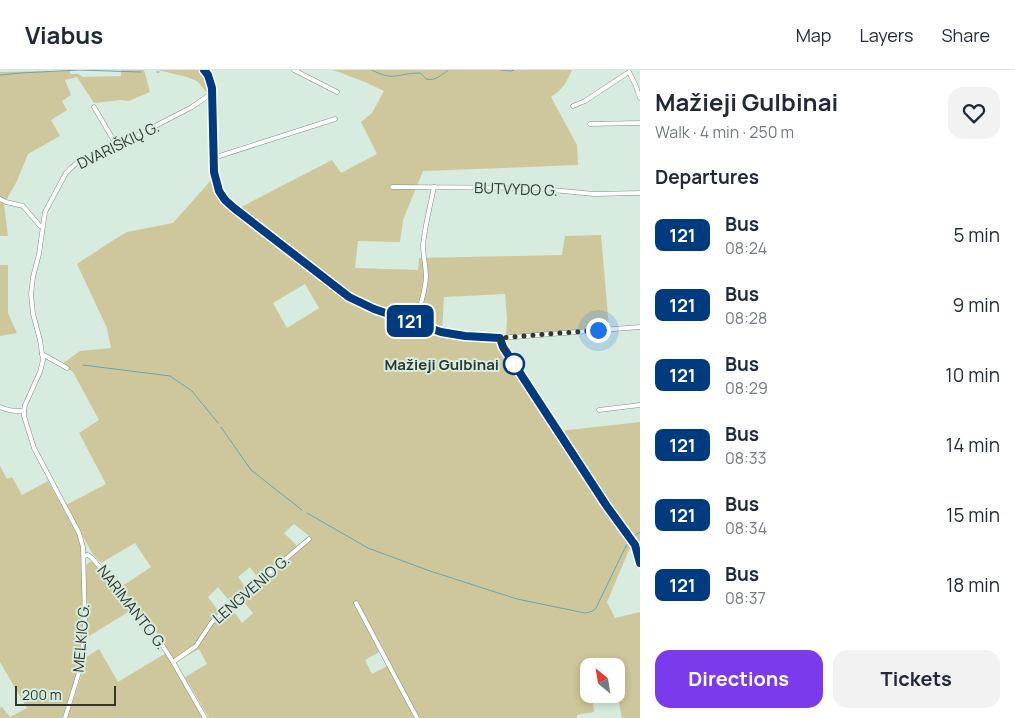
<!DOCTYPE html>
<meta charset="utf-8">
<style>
body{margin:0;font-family:Manrope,sans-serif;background:#f2f2f3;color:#1f2937;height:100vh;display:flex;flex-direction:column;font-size:19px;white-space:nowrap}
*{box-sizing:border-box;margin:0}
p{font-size:16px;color:#747a83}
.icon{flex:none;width:28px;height:28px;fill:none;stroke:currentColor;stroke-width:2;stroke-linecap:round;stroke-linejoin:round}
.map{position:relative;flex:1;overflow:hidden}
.panel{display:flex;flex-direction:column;background:#fff;width:375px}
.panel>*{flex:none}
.badge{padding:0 10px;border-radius:8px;font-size:18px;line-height:32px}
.needle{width:32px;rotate:330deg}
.buttons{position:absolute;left:580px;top:588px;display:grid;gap:10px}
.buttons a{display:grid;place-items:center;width:45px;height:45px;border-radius:10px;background:#fff;box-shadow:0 2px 8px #0003;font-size:25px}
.scale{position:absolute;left:15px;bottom:12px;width:101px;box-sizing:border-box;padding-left:5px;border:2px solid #2f3732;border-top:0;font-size:14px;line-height:18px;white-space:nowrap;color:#2f3732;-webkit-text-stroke:4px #d7ecde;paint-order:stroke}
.you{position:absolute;width:25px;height:25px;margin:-12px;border:4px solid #fff;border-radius:50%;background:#1a73e8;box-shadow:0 0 0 8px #1a73e833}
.map>.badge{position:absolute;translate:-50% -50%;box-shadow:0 0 0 2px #fff}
h2{padding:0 15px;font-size:19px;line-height:45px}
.round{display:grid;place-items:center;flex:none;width:52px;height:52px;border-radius:15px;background:#f2f2f3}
.head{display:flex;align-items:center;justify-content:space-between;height:85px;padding:0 15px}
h1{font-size:24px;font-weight:700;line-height:38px}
.action{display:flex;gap:10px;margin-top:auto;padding:10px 15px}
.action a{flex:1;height:58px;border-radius:15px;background:#7c3aed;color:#fff;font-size:20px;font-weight:700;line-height:58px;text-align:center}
.action a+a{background:#f2f2f3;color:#1f2937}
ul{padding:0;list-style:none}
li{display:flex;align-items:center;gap:15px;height:70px;padding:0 15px}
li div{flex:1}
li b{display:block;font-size:19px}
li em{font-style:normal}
li .badge{min-width:55px;font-weight:700;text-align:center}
header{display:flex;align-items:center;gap:30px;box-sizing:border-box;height:70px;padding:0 25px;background:#fff;border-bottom:1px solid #e0e1e3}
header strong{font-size:24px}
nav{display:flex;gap:28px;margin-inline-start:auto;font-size:18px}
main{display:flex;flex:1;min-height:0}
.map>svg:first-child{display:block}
.green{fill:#cec79b;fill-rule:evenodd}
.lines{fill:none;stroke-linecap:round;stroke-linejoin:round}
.stream{stroke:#65a6b1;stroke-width:1}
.minor-casing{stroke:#7c8f82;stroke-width:5}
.minor{stroke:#fff;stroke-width:4}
.line-casing{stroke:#fff;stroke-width:11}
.line{stroke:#003b80;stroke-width:8}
.walk{stroke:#2f3732;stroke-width:5;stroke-dasharray:0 9}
.stop-dot{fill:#fff;stroke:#003b80;stroke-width:2.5}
.labels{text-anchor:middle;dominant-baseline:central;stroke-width:4;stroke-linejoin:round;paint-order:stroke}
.street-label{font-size:15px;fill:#2f3732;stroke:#d7ecde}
.stop-label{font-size:15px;font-weight:bold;fill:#2f3732;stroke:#d7ecde;text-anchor:end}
</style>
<header>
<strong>Viabus</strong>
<nav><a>Map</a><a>Layers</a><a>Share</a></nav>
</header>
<main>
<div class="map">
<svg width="640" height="648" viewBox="0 0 640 648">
<rect width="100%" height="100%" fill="#d7ecde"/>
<g class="green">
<polygon points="121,0 144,0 150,22 129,31 121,30 94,33 77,7 65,10 71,25 62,31 67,40 51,50 60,66 28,84 17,111 4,134 8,166 0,166 0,2 70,1 70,4 78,4 83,7 121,6"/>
<path d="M 158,0 L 201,0 C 207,6 212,15 207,23 L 197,11 L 187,7 Z"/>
<path d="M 333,0 L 572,0 C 566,13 563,19 551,27 L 577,75 L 578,95 L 423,101 L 403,150 L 400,172 L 358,171 L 355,198 L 418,200 L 419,188 L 562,185 L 565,166 L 601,165 L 609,258 L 506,266 L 507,248 L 505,224 L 444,227 L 442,261 L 435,259 L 359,231 L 350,226 L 237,139 L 332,90 L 341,103 L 377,84 L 361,52 L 372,43 L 384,21 L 365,12 Z"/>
<path d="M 213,108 L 221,126 L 229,137 L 349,229 L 368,239 L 450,266 L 464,269 L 489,270 L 495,271 L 500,275 L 602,431 L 634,478 L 629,480 L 607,532 L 615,548 L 640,542 L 640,648 L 622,648 L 616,617 L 616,596 L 612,596 L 612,595 L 589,596 L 589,624 L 592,624 L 594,642 L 577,645 L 577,648 L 209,648 L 185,607 L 207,594 L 199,579 L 176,592 L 155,560 L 121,517 L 151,497 L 135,473 L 101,493 L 92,483 L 66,435 L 106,414 L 79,363 L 99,350 L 73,302 L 62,294 L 80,281 L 111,278 L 107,258 L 77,194 L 112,171 L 127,162 L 173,153 ZM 305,214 L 319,238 L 287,258 L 273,233 ZM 294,454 L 312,468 L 300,479 L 284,463 ZM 250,497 L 262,514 L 243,531 L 253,543 L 242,553 L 232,539 L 222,546 L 208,527 L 218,517 L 231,533 L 247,519 L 238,507 ZM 383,580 L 391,594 L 372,604 L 365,590 Z"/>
<polygon points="0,195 8,195 8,243 17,263 0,266"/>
<polygon points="640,352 640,486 631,466 609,437 559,361"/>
<path d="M 0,396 L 7,409 L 12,407 L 22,425 L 48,411 L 78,466 L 81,476 C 82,516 85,564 77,604 C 74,619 67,633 62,648 L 0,648 L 0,638 L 2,637 L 10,647 L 27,638 L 0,592 Z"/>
<polygon points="90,492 93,492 133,539 86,568 85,496"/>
<polygon points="99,579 118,612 166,583 203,648 67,648 82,604 85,588"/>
</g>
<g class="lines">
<g class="stream">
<path d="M 372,0 C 394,12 398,3 420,3 C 423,5 424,8 427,9 C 434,12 443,4 448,0"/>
<polyline points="501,0 511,1 514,0"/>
<polyline points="157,2 159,2"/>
<polyline points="0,5 20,3 79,0 141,2"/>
<polyline points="83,295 170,306 192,321 218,353"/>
<polyline points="221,357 251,400 302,440"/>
<path d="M 307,443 L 368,478 L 430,501 L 517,529 L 585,543 C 589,542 593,542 596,538 L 624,480 L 629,471"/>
<polyline points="635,465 640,462"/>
</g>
<g class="minor-casing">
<g id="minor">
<path d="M 204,0 L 208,5 L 212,18 L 214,102 C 217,119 221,126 234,138 L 356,231 L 373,239 L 441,262 L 465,267 L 500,268 L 640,257"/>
<polyline points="294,0 337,22"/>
<polyline points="573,36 585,31 629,2 635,14 640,28"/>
<polyline points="94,37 117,76"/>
<polyline points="590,54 640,53"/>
<polyline points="213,88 335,49"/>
<polyline points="392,117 531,118 594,124 640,123"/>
<polyline points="0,129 6,132 23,136 40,156 42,156"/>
<path d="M 415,253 C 420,238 425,222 426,207 C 426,196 423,186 423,175 C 425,156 430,136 434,117"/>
<polyline points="500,268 503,277 606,435 635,475 640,493"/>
<polyline points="42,284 67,298"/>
<path d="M 0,337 C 8,341 15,341 24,341"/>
<polyline points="599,340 640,335"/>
<polyline points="84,486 88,485 92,488 154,562 173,592 205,648"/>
<polyline points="356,533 417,648"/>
<polyline points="173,592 196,576 212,552 309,469"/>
<polyline points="65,648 81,596 85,553 83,477 79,463 34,378 24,346 24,341 25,335 40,302 43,290 40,270 33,244 31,224 33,207 39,184 45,142 66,103 72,97 77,93 96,87 163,52 192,37 212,23"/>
</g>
</g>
<use href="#minor" class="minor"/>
</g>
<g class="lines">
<g class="line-casing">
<polyline id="line" points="204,0 208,5 212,18 214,102 219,121 225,130 234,138 349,227 374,239 441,262 465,266 500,268 503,277 606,435 635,475 640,493"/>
</g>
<use href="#line" class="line"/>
<polyline class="walk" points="514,294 501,274 500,268 598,260"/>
</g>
<circle class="stop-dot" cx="514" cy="294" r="10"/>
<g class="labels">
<g class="street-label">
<text transform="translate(118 75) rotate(-26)">DVARIŠKIŲ G.</text>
<text transform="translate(516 119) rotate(2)">BUTVYDO G.</text>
<text transform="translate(251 519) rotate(-41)">LENGVENIO G.</text>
<text transform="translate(132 537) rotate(52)">NARIMANTO G.</text>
<text transform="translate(81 568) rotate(-85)">MELKIO G.</text>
</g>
<g class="stop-label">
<text x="499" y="294">Mažieji Gulbinai</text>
</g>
</g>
</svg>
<div class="buttons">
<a><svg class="needle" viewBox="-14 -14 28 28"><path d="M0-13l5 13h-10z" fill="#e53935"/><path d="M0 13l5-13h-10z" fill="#747a83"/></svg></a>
</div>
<div class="scale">200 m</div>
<div class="you" style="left:598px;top:260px"></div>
<b class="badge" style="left:410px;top:251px;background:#003b80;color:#fff">121</b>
</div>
<section class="panel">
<div class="head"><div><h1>Mažieji Gulbinai</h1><p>Walk · 4 min · 250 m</p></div><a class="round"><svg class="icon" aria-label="heart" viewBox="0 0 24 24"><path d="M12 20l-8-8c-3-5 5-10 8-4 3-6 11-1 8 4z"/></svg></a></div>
<h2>Departures</h2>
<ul>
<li><span class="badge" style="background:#003b80;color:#fff">121</span><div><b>Bus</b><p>08:24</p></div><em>5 min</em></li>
<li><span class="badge" style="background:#003b80;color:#fff">121</span><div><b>Bus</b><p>08:28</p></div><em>9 min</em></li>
<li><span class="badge" style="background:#003b80;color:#fff">121</span><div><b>Bus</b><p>08:29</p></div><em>10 min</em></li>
<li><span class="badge" style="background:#003b80;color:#fff">121</span><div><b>Bus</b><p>08:33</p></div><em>14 min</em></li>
<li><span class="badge" style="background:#003b80;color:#fff">121</span><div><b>Bus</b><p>08:34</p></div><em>15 min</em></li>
<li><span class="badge" style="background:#003b80;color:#fff">121</span><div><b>Bus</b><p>08:37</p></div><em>18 min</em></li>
</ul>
<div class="action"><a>Directions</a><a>Tickets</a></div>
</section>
</main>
